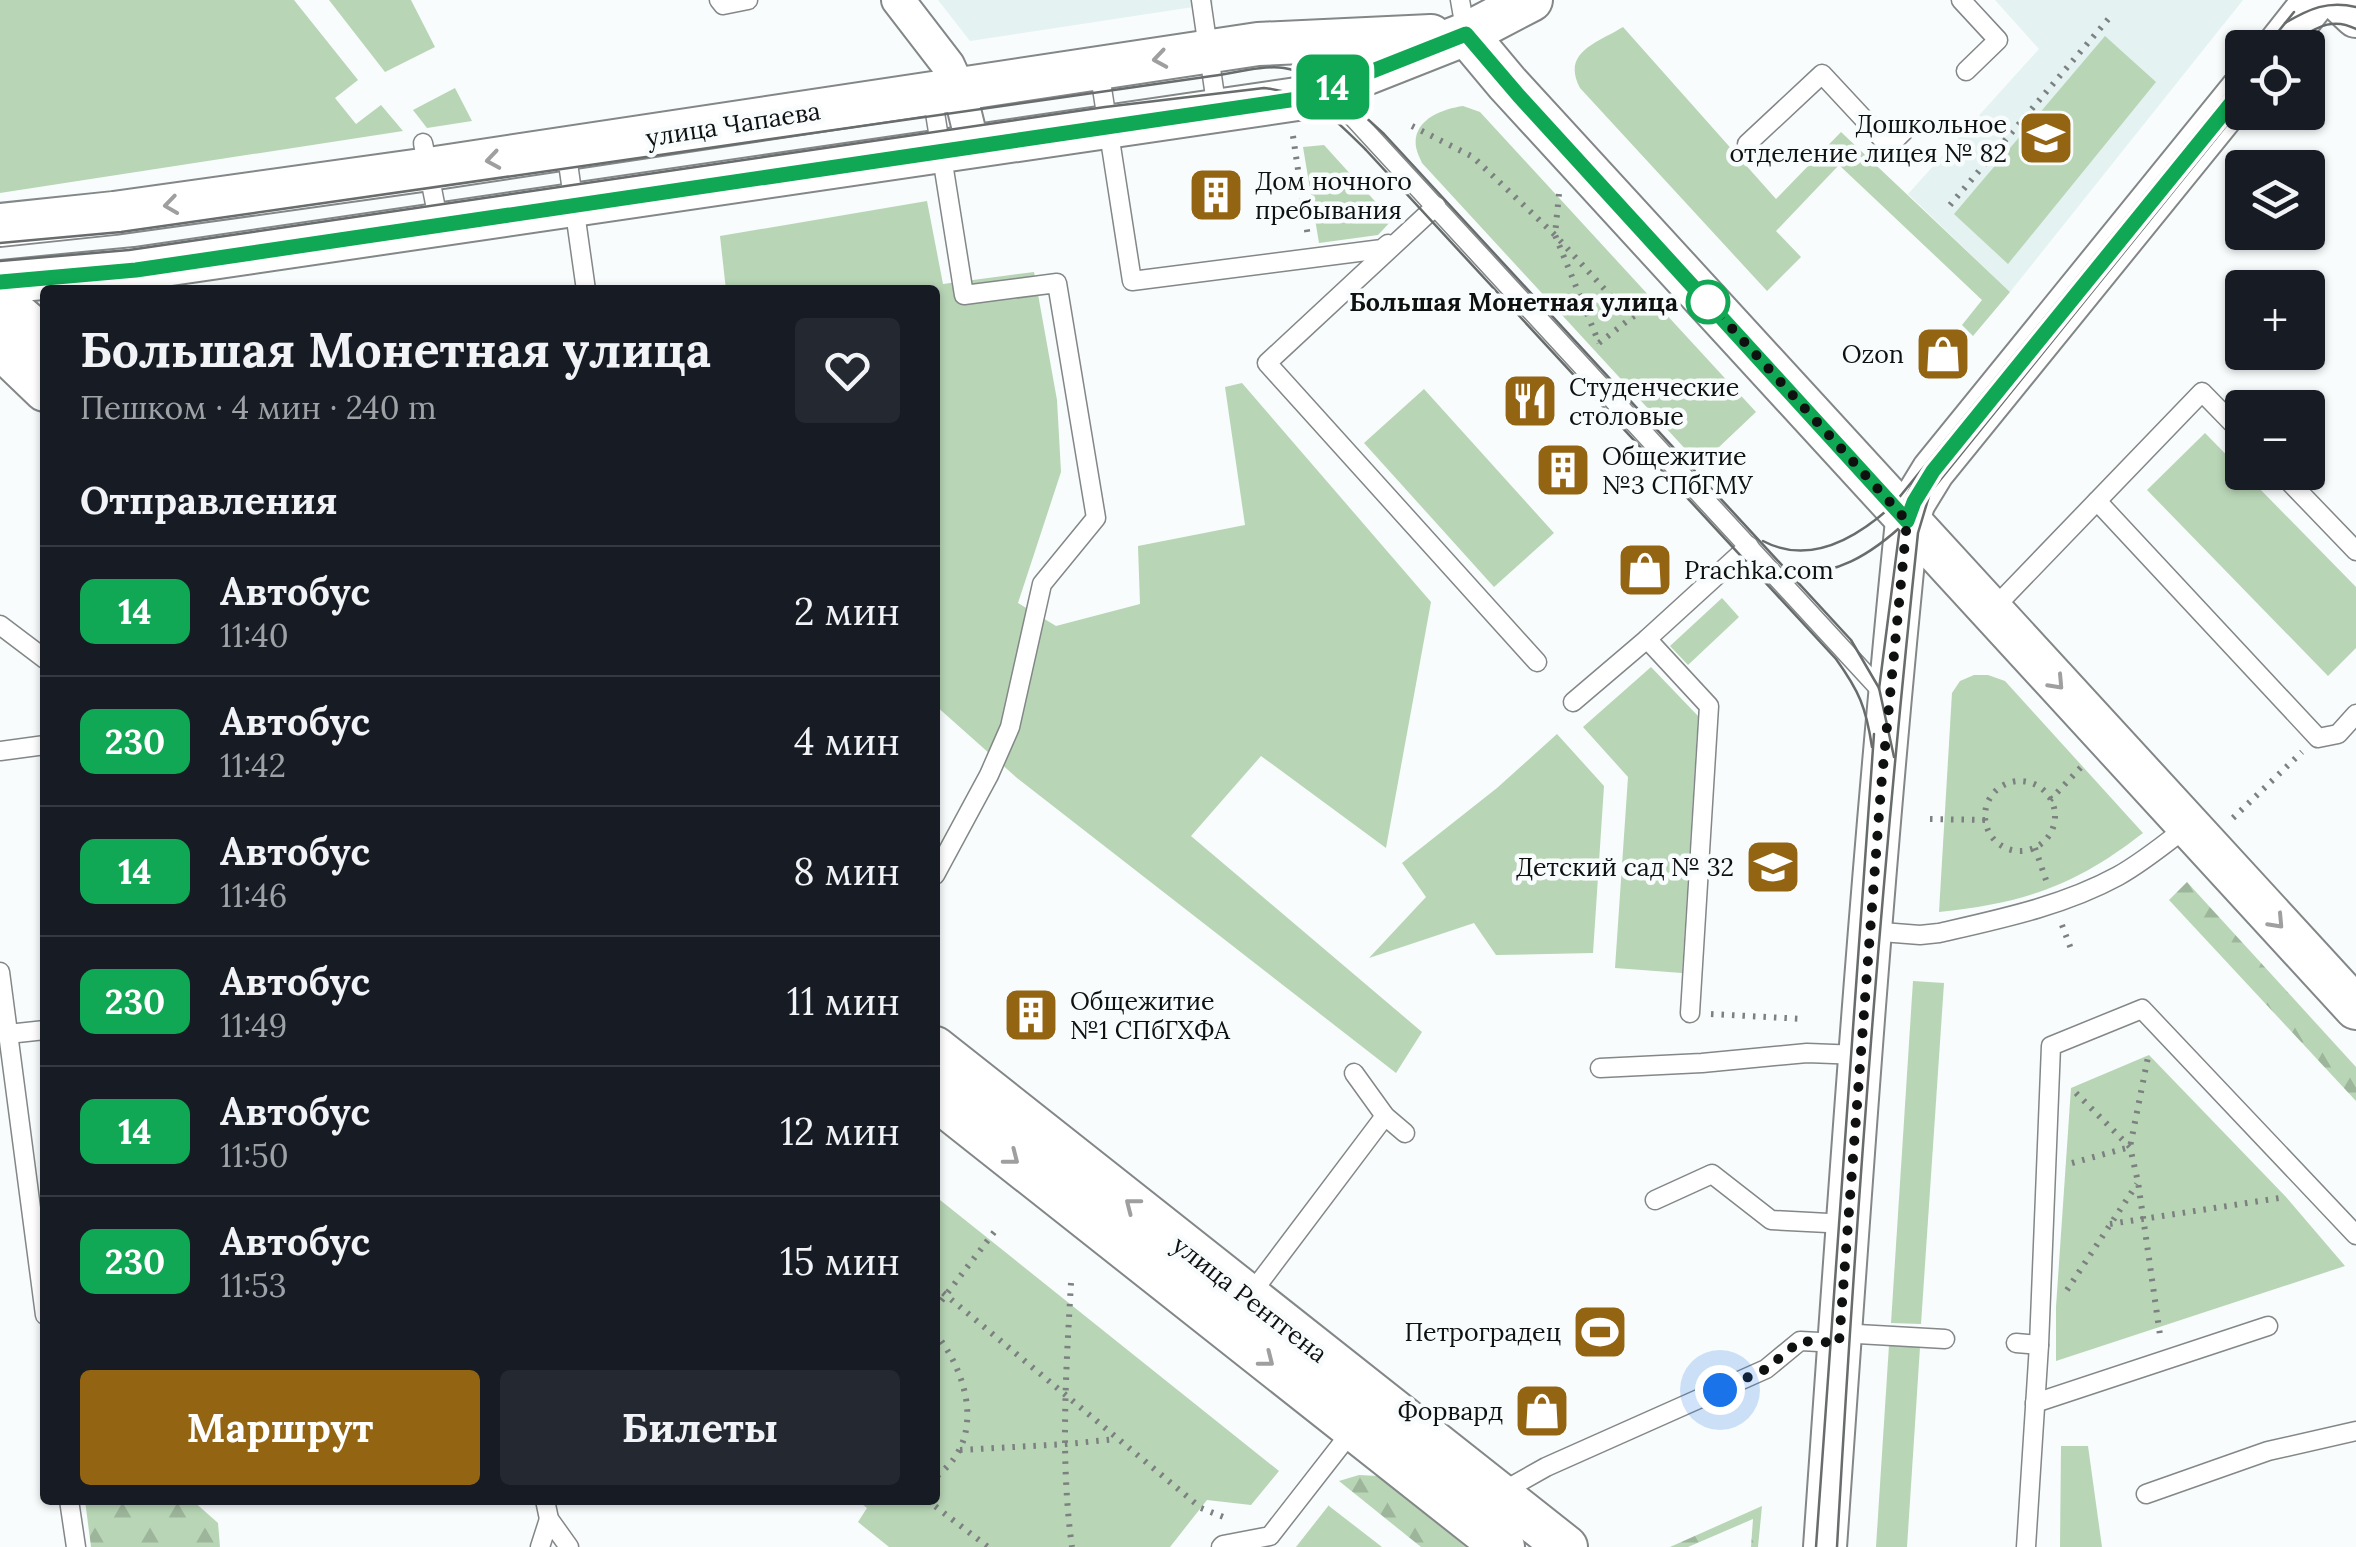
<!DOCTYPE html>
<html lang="ru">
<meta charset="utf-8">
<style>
body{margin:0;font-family:Lora,serif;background:#242831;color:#f1f3f6;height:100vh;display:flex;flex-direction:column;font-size:38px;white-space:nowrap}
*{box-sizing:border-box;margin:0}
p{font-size:32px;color:#9ea1a6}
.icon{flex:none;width:55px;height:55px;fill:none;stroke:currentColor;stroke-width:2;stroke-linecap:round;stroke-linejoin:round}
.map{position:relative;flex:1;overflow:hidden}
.details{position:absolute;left:40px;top:285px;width:900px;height:1220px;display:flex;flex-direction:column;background:#171b24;border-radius:10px;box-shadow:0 2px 8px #0004}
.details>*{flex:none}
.badge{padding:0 20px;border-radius:15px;font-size:35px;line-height:65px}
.fabs{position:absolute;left:2225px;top:30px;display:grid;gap:20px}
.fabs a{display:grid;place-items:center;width:100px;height:100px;border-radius:10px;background:#171b24;box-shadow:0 2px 8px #0004;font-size:50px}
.you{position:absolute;width:50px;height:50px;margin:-25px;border:8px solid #fff;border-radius:50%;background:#1a73e8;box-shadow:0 0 0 15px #1a73e833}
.map>.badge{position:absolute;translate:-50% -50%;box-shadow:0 0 0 5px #fff}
h2{padding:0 40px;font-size:38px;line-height:90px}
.round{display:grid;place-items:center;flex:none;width:105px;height:105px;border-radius:10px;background:#242831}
.overview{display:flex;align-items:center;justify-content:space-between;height:170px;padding:0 40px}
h1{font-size:48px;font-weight:700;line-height:75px}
.button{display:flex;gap:20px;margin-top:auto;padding:20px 40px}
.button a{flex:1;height:115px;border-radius:10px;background:#936412;color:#fff;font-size:40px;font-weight:700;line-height:115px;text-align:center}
.button a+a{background:#242831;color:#f1f3f6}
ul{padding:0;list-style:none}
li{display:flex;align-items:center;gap:30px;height:130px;padding:0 40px;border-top:2px solid #363941}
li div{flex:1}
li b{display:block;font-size:38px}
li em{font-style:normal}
li .badge{min-width:110px;font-weight:700;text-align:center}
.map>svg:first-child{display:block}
.built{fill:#e4f2f1}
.green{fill:#b8d5b6}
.forest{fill:url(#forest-firs)}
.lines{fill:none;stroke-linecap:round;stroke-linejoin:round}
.service-casing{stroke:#838787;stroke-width:21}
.minor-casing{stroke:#838787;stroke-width:36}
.tertiary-casing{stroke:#838787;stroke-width:46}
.path{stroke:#7d8080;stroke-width:6;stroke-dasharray:2.5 8;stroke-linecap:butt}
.service{stroke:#fff;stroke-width:18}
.minor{stroke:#fff;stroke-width:32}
.tertiary{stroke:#fff;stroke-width:42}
.tram{stroke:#696c6c;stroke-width:2.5}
.oneway{stroke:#9f9f9f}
.line-casing{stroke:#fff;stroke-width:22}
.line{stroke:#10a855;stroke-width:15}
.walk{stroke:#0f1010;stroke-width:10;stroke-dasharray:0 18}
.stop-dot{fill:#fff;stroke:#10a855;stroke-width:5}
.labels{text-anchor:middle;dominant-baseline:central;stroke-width:9;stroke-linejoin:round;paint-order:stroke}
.street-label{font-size:25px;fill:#0f1010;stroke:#f8fcfc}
.poi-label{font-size:25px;fill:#0f1010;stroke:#f8fcfc;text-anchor:end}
.stop-label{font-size:25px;font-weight:bold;fill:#0f1010;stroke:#f8fcfc;text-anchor:end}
</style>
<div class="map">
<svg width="2356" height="1547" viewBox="0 0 2356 1547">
<defs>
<pattern id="forest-firs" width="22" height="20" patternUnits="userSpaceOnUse" patternTransform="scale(2.5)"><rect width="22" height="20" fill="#b8d5b6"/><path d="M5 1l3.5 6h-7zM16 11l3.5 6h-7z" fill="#9db69b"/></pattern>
</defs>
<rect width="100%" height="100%" fill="#f8fcfc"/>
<g class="built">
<polygon points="938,0 1213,0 1213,4 970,41"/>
<polygon points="1995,0 2243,0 2010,292 1908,194 2039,49"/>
</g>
<g class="green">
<polygon points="0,0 294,0 358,80 335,98 356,124 381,105 403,131 0,193"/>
<polygon points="329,0 411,0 435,47 385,72"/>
<path d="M 1623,27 L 1776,199 L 1841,132 L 2010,292 L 1973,336 L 1962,325 L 1982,300 L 1839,165 L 1776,231 L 1801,257 L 1767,291 L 1580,88 C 1561,52 1597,43 1623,27 Z"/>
<polygon points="2105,36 2156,82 2008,264 1954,214"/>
<polygon points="455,88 472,121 427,128 413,110"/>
<path d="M 1463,106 L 1480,112 L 1756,412 L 1700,465 L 1422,163 C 1420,158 1417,153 1416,147 C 1412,120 1442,109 1463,106 Z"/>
<polygon points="1324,145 1392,220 1378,235 1319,243 1303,147"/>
<polygon points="927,201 943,284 1034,272 1057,400 1061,472 1018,603 1056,626 1140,604 1138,546 1245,525 1225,387 1242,383 1431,602 1386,848 1261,756 1191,836 1422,1032 1396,1073 1017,778 935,705 935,290 726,290 720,236"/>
<polygon points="1424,389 1554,533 1494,587 1364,443"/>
<polygon points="2205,433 2356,587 2356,648 2328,676 2147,490"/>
<polygon points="1722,598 1739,617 1688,665 1670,646"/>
<polygon points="1651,667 1698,716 1682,973 1615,968 1628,777 1583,727"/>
<path d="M 1974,675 L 1988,675 L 2005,681 L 2143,833 C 2075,886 2024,903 1939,912 L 1952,693 L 1960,681 Z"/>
<polygon points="1557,734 1604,786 1593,953 1496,955 1474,923 1369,958 1426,897 1402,863 1497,788"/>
<polygon points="1913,981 1944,983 1921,1324 1891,1323"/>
<polygon points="2149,1055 2286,1197 2345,1266 2056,1361 2056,1307 2071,1088"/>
<polygon points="935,1196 1279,1471 1251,1505 1207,1500 1170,1547 889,1547 858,1522 867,1508 857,1500 935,1500"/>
<polygon points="1889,1345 1920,1347 1907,1547 1876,1547"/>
<polygon points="2061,1446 2088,1446 2102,1547 2060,1547"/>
<polygon points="1329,1505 1329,1506 1382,1547 1296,1547"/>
</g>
<g class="forest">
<polygon points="2187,882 2356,1067 2356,1101 2169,900"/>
<polygon points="1359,1475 1378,1476 1466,1547 1421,1547 1339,1481"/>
<polygon points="85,1500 192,1500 218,1523 220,1547 91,1547"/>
<polygon points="1762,1506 1758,1547 1751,1547 1753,1519 1688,1547 1670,1547"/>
</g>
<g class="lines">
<g class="service-casing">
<g id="service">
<polyline points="719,0 723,5 748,0"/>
<polyline points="1201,0 1217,110"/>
<polyline points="1460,0 1466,34"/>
<polyline points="1961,0 1998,40 1966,71"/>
<polyline points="1293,45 1349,113 1885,695"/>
<polyline points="1099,69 1132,281 1382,249 1388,244"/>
<polyline points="932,94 964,295 1057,283 1096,518 1042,584 1010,727 989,775 935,875"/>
<polyline points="423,143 439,224"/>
<polyline points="1747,144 1822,74 1889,146 1904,131"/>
<polyline points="566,149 586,290"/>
<polyline points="1436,206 1267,363 1537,662"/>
<polyline points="2280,472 2356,551"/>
<polyline points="2097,501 2318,738 2338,734 2356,714"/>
<polyline points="1991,611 2202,392 2242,433"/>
<polyline points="0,625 45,659"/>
<polyline points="1573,702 1647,639"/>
<polyline points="0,751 45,745"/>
<path d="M 1869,931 L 1920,935 L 1939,933 C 2000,919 2063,906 2118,876 C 2143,862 2165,844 2188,826"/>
<polyline points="0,972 45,1315"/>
<polyline points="1690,1013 1709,706 1647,639 1749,546"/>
<polyline points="8,1034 45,1030"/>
<polyline points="1600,1068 1702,1063 1807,1053 1860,1055"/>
<polyline points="1354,1073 1385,1116 1405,1133"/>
<polyline points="1655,1200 1712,1174 1771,1220 1847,1224"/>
<polyline points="1250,1295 1385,1116"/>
<polyline points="1840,1333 1945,1339"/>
<polyline points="2016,1343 2039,1345"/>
<polyline points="2035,1403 2268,1326"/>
<polyline points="1498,1494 1546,1467 1766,1369 1800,1341 1839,1343"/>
<polyline points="2146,1494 2268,1451 2356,1431"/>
<polyline points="69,1500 76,1547"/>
<polyline points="545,1500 549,1519 569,1547"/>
<polyline points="540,1547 549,1519"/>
<polyline points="1221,1547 1223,1545 1270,1536 1355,1427"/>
<polyline points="2026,1547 2039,1345 2051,1046 2142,1009 2356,1235"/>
</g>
</g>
<g class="minor-casing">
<polyline id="minor" points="898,0 948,65 959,89 973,146"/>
</g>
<g class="tertiary-casing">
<g id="tertiary">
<polyline points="2339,0 2356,16"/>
<polyline points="1466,34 1507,83 2356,1008"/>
<polyline points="2277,48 2315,0"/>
<polyline points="0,225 114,213 429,169 1258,44 1431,36"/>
<polyline points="0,282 136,269 1304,98 1466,34 1531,0"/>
<polyline points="0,300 45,339"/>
<polyline points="0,347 45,390"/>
<polyline points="935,1048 1566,1547"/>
<polyline points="935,1098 1503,1547"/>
<path d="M 1825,1547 C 1849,1205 1872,862 1907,521 L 1914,502 L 1933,471 L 2242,90"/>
</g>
</g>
<g class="path">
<polyline points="1412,126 1473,157 1555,235 1631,318"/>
<polyline points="1293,136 1308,237"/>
<polyline points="1559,194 1555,235 1599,343"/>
<polyline points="1950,205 2110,17"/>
<polyline points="1599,343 1631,318 1658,301"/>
<circle cx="2020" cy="816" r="35"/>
<polyline points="2050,800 2084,764"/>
<polyline points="2233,818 2302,752"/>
<polyline points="1930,819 1985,820"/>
<polyline points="2035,848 2046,880"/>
<polyline points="2062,925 2071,949"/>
<polyline points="1711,1014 1804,1019"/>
<polyline points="2076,1093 2130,1147 2138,1182 2160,1335"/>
<polyline points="2072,1163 2130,1147 2149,1052"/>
<polyline points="2110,1224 2286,1197"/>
<path d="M 1071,1283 C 1066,1370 1060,1461 1072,1547"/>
<polyline points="935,1286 1201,1508 1226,1518"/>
<polyline points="2067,1290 2137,1184"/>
<polyline points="935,1309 998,1227"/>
<path d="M 935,1333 C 961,1364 980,1416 957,1454 C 951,1464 943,1471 935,1478"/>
<polyline points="960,1450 1067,1444 1117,1439"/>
<polyline points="927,1500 988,1547"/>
</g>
<use href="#service" class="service"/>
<use href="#minor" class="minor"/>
<use href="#tertiary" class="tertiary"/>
<g class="tram">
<path d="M 2285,23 C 2309,9 2328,0 2356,7"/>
<path d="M 2297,39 C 2318,27 2333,17 2356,29"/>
<polyline points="2265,48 2294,12"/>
<path d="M 0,243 L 121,232 L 1212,76 C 1235,73 1262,65 1284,68 C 1322,75 1357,109 1384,134 L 1851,640 L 1879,688 L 1894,757"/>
<path d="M 0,261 L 129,250 L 1105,107 L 1264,88 C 1310,92 1335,119 1366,150 L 1836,659 C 1859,691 1866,707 1872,747"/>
<path d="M 1763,541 C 1810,566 1858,537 1893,505 L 2242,75"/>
<path d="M 1784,571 C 1833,580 1873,553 1907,521 L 2242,106"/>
<polyline points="1879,689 1903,503 1915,479"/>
<polyline points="1816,1547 1874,734"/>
<path d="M 1837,1547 C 1856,1208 1882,870 1918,533 L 1930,493"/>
</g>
</g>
<defs><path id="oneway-chevron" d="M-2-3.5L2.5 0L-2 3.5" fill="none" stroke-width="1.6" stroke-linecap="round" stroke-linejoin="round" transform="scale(2.5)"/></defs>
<g class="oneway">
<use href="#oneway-chevron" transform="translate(1160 59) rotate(171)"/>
<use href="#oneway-chevron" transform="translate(493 160) rotate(171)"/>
<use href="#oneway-chevron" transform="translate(171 205) rotate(172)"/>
<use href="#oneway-chevron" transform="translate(2057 683) rotate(47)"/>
<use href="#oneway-chevron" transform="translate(2277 922) rotate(47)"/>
<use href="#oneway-chevron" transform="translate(1012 1158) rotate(38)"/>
<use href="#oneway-chevron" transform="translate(1132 1205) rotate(-142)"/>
<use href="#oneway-chevron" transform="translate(1267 1360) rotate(38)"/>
</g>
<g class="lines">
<g class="line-casing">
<polyline id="line" points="0,282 136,270 1304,98 1466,34 1519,96 1907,521 1914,502 1933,471 2242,90"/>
</g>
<use href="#line" class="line"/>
<polyline class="walk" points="1708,302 1907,521 1881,788 1839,1343 1800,1341 1766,1369 1720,1390"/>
</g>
<defs>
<g id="school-square" transform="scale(2.875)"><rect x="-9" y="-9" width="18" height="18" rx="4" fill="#936412" stroke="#f8fcfc"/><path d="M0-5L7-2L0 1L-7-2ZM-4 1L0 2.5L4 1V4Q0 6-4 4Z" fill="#fff"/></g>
<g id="building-square" transform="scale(2.875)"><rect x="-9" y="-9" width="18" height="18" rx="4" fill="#936412" stroke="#f8fcfc"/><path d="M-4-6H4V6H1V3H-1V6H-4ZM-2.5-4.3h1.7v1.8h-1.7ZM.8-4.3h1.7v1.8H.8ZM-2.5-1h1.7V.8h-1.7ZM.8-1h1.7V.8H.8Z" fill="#fff"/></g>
<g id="shop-square" transform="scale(2.875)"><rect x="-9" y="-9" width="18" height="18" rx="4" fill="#936412" stroke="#f8fcfc"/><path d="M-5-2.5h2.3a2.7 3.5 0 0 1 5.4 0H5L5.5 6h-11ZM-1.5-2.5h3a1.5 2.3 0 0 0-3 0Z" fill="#fff"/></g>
<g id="restaurant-square" transform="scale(2.875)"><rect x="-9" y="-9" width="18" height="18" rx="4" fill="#936412" stroke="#f8fcfc"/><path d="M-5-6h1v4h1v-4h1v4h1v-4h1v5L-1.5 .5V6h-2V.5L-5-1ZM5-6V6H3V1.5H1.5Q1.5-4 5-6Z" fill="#fff"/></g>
<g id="stadium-square" transform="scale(2.875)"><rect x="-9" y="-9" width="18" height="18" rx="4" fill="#936412" stroke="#f8fcfc"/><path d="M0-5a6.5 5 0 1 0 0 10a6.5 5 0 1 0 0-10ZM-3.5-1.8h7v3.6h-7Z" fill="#fff"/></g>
</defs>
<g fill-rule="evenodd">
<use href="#school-square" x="2046" y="138"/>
<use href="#building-square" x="1216" y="195"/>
<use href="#shop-square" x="1943" y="354"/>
<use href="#restaurant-square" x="1530" y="401"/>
<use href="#building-square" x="1563" y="470"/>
<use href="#shop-square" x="1645" y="570"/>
<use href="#school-square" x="1773" y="867"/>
<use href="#building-square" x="1031" y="1015"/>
<use href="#stadium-square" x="1600" y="1332"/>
<use href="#shop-square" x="1542" y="1411"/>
</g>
<circle class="stop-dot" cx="1708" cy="302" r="20"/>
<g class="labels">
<g class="street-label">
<text transform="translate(733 124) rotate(-9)">улица Чапаева</text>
<text transform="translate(1250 1299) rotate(38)">улица Рентгена</text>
</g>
<g class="poi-label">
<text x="2007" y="124">Дошкольное<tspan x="2007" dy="29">отделение лицея № 82</tspan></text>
<text x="1255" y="181" text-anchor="start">Дом ночного<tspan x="1255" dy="29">пребывания</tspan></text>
<text x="1904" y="354">Ozon</text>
<text x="1569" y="387" text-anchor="start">Студенческие<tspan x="1569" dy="29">столовые</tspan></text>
<text x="1602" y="456" text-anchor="start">Общежитие<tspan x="1602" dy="29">№3 СПбГМУ</tspan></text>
<text x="1684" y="570" text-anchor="start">Prachka.com</text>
<text x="1734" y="867">Детский сад № 32</text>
<text x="1070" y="1001" text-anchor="start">Общежитие<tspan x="1070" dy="29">№1 СПбГХФА</tspan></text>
<text x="1561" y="1332">Петроградец</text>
<text x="1503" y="1411">Форвард</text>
</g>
<g class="stop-label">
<text x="1678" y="302">Большая Монетная улица</text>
</g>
</g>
</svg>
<div class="fabs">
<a><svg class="icon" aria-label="locate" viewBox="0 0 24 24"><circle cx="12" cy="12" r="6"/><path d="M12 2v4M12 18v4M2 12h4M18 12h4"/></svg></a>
<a><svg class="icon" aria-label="layers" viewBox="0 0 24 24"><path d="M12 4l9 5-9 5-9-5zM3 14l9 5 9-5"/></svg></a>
<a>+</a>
<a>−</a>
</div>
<div class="you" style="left:1720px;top:1390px"></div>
<b class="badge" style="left:1333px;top:87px;background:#10a855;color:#fff">14</b>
<section class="details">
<div class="overview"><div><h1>Большая Монетная улица</h1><p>Пешком · 4 мин · 240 m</p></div><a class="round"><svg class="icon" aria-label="heart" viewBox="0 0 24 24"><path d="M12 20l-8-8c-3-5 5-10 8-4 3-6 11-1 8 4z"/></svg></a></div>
<h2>Отправления</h2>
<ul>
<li><span class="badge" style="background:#10a855;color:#fff">14</span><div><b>Автобус</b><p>11:40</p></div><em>2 мин</em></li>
<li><span class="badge" style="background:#10a855;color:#fff">230</span><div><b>Автобус</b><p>11:42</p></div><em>4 мин</em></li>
<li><span class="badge" style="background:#10a855;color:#fff">14</span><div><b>Автобус</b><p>11:46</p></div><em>8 мин</em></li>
<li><span class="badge" style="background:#10a855;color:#fff">230</span><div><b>Автобус</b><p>11:49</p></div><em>11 мин</em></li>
<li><span class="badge" style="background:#10a855;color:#fff">14</span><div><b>Автобус</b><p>11:50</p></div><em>12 мин</em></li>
<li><span class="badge" style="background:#10a855;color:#fff">230</span><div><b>Автобус</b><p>11:53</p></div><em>15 мин</em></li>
</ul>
<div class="button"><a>Маршрут</a><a>Билеты</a></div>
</section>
</div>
